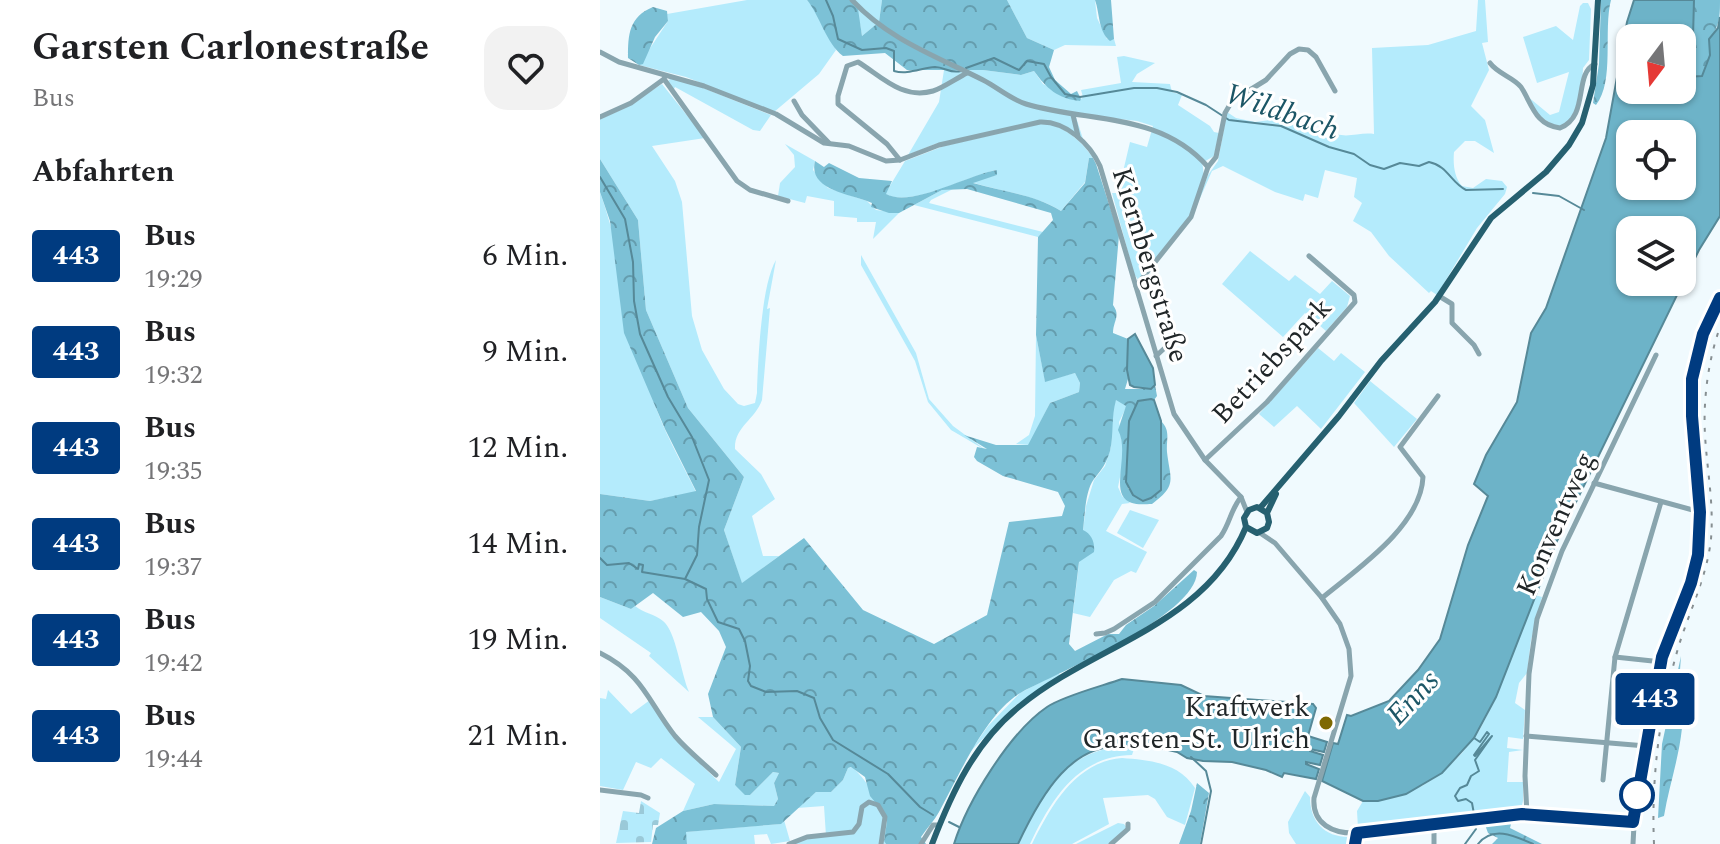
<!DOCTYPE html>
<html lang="de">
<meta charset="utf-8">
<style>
body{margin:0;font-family:Spectral,serif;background:#f2f2f2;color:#202124;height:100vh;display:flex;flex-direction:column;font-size:30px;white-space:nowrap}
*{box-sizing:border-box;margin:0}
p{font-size:26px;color:#757577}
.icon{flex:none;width:44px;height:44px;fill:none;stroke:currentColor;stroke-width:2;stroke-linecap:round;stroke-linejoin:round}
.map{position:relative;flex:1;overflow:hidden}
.side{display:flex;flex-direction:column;background:#fff;width:600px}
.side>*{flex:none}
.badge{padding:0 16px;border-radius:6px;font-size:28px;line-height:52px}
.needle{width:52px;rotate:196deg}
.controls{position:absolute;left:1016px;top:24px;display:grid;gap:16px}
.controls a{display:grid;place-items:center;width:80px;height:80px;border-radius:16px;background:#fff;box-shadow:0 2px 6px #0004;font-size:40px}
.map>.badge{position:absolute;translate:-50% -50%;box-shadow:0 0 0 4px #fff}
h2{padding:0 32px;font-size:30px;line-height:72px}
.round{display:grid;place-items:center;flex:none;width:84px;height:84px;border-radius:24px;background:#f2f2f2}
.head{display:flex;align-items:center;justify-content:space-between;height:136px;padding:0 32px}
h1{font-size:38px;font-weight:700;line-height:60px}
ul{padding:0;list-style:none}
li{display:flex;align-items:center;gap:24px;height:96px;padding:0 32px}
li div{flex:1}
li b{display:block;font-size:30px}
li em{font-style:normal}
li .badge{min-width:88px;font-weight:700;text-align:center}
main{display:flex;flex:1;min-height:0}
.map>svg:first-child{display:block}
.grass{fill:#b4ebfc}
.forest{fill:url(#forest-crowns)}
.cemetery{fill:url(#cemetery-stones)}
.water{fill:#6db3c8;stroke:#568998;stroke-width:2;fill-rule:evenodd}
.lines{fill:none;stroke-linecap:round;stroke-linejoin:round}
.stream{stroke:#568998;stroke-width:2}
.minor{stroke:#89a5ae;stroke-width:5}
.major{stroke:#266070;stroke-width:6}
.rail{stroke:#878f92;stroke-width:2;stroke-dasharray:4 8;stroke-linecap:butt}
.line-casing{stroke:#fff;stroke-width:18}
.line{stroke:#003b80;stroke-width:12}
.poi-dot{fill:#7e6901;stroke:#fff;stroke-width:3}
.stop-dot{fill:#fff;stroke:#003b80;stroke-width:4}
.labels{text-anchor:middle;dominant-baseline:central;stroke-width:6;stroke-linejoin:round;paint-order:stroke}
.street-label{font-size:28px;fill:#202628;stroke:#fff}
.poi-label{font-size:28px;fill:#202628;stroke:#fff;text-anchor:end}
.water-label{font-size:30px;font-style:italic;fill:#1c5666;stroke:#fff}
</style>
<main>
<section class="side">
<div class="head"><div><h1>Garsten Carlonestraße</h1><p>Bus</p></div><a class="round"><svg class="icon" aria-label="heart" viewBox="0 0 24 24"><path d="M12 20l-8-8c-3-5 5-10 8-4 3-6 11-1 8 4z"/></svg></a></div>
<h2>Abfahrten</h2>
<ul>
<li><span class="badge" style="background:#003b80;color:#fff">443</span><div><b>Bus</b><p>19:29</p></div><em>6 Min.</em></li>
<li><span class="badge" style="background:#003b80;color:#fff">443</span><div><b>Bus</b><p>19:32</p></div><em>9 Min.</em></li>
<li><span class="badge" style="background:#003b80;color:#fff">443</span><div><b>Bus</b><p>19:35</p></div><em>12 Min.</em></li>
<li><span class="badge" style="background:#003b80;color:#fff">443</span><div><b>Bus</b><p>19:37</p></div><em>14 Min.</em></li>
<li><span class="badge" style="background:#003b80;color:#fff">443</span><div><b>Bus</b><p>19:42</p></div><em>19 Min.</em></li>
<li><span class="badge" style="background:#003b80;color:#fff">443</span><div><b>Bus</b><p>19:44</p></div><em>21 Min.</em></li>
</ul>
</section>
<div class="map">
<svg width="1120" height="844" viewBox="0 0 1120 844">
<defs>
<pattern id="forest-crowns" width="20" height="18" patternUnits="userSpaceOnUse" patternTransform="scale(2)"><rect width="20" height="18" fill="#7cc1d6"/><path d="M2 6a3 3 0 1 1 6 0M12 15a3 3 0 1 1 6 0" fill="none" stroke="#659dae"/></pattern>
<pattern id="cemetery-stones" width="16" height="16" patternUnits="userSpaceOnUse" patternTransform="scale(2)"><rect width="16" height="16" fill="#b4ebfc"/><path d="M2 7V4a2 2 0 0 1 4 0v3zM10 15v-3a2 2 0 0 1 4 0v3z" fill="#9ac9d8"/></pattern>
</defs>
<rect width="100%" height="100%" fill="#f0fafe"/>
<g class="grass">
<polygon points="147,0 207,0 214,7 236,50 219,74 174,112 86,77 39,65 68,21 67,14"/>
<polygon points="250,0 282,0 279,22 262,36 260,24"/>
<polygon points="407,0 495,0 497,18 507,39 514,39 516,46 465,45 454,50 427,38"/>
<path d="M 878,0 L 885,0 L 888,42 L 882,43 L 889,70 L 871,106 L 885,120 L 894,153 L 875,141 L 865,141 L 854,152 C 853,164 854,177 862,186 L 873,188 L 886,179 L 902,181 L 907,187 L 905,194 L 877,228 L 837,295 L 831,291 L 829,293 L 789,256 L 771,232 L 753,221 L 762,203 L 754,197 L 757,178 L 725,170 L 718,198 L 705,194 L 703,201 L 675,192 L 623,166 L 612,171 L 594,212 L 608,175 L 618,161 L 627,112 L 636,118 L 655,122 L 686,118 L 697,121 L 732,141 L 737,134 C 748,138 761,132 774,134 L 772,48 L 828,45 L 876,31 Z"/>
<polygon points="983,3 988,3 991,9 989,60 983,68 982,86 974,113 965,125 956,127 935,113 927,96 950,115 959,112 969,72 937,83 923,37 956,26 973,40 980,6"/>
<path d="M 524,56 L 555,63 L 537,74 L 532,82 L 570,84 L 572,92 L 582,95 L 578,105 L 610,126 L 614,132 L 619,133 L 614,156 L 602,163 C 613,201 561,253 539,281 L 534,274 L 512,193 L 516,193 L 518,176 L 522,176 L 530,142 L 547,147 L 553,126 L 537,121 L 475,114 L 483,139 L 451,121 L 444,120 L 335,144 L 308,155 L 339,102 L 344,70 L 383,70 L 421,75 L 434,71 L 443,84 L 479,101 L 483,97 L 481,90 L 521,83 L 517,57 Z"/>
<polygon points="71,78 83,80 171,115 160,131 153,130 75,87 73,91 116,146 70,86 68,81"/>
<path d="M 62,84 L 105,138 L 52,146 L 75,181 L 82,202 L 92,316 L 102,350 L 124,389 L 138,404 L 144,406 L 155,403 L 157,393 C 158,362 161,285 176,260 L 167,309 L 170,308 L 162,400 C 155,420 134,427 135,449 L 161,474 L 175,499 L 152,516 L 163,556 L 179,556 L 142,584 L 124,530 L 144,477 L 88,408 L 46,310 L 38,220 L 0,159 L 0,119 L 23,109 Z"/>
<path d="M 444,123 C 464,126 482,141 493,158 L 489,158 L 485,182 L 461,211 C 433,194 402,192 371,182 L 397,175 L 397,170 C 366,176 312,208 285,194 L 305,161 L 344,146 Z"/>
<polygon points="185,144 215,161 213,170 228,188 267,201 276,210 299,213 273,239 276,222 257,222 257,218 234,216 234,201 207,196 205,203 178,196 180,183 195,167 194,155"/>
<polygon points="353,189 331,200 329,203 443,232 438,237 314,205 342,190"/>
<path d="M 0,192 C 23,258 32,329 52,396 C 62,429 81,461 96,492 L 50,501 L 0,494 Z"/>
<polygon points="650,251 689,281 695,275 720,294 732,281 750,296 747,307 726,331 705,313 683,337 622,284"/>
<polygon points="261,255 316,353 329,399 353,426 387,451 351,430 328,402 315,361 261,265"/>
<polygon points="436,335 445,381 475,373 480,383 479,392 450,403 429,445 416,444 429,435 435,416"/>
<polygon points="718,348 734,361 741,353 765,372 721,429 697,406 674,427 659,414"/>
<polygon points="770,381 817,419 794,447 754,403"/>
<polygon points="516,399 527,406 519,422 524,457 518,487 522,496 530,503 522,504 506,531 547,552 536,573 531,571 514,580 490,617 473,613 486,506 494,480 505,466 511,447 512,412"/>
<polygon points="530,510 559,520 543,548 517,533"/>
<polygon points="935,595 942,597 931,640 927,673 919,683 915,703 925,710 923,739 908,737 907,748 923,750 909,752 907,782 923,782 923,801 921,809 892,815 758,828 757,811 763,801 822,786 842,773 862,753 879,731 896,698"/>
<path d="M 0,597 L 31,609 L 35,606 C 43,613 55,614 63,621 C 76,631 81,674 89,692 L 49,656 L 51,653 L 0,618 Z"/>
<polygon points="458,673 460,675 415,706 369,753 388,726 420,693"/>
<path d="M 8,690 L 31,714 L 50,700 C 71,736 90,754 119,782 L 136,749 L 98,717 L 113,717 L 141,747 L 135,785 L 150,795 L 173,772 L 179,773 L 174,783 L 178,799 L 174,806 L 114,804 L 83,811 L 95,784 L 61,758 L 51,768 L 36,762 L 23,790 L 0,786 L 0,698 L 6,699 Z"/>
<path d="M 520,747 L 534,749 L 532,755 C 477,756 451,800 430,844 L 418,844 C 440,799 463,751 520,747 Z"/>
<path d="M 522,758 C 550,760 579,763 595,788 L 585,825 L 567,817 L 555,799 L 548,795 L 503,798 L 509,824 L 472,844 L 432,844 C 451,806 475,762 522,758 Z"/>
<path d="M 252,767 C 262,775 286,807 287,821 C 288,827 285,834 284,840 L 286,844 L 193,844 L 203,840 L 226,836 L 224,806 L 197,808 L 216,792 L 231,792 L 243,780 L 248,768 Z"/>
<path d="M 705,791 L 710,797 C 710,821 724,837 749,837 L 753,844 L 696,844 L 689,833 L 688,822 Z"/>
<polygon points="184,820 190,841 171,844 167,834 154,835 155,844 87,844 85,832 180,824"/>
<polygon points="518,823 524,824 527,828 510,844 476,844"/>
</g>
<g class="forest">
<path d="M 207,0 L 250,0 L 258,9 L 262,36 L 279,22 L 282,0 L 407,0 L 427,38 L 454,50 L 449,67 L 455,80 L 471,94 L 477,91 L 481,99 L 480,101 C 458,99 446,88 434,71 L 421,75 L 383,70 L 307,70 L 285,53 L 243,56 C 226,43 220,16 207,0 Z"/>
<path d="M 495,0 L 511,0 L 514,39 L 510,41 C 498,31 500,14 495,0 Z"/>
<path d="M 1001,0 L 1011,0 C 1003,30 1015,81 996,105 L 993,103 L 999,64 Z"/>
<path d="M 1094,0 L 1120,0 C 1120,16 1120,26 1109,39 L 1110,55 L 1102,76 L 1084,77 L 1085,62 L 1093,37 Z"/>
<path d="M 53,7 L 67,11 L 68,21 L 55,37 L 43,64 L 39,65 L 28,58 C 28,34 29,17 53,7 Z"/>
<path d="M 489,158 L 493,158 L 496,164 L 519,235 L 513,305 C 521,316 513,321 513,333 L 528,339 L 528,379 L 525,389 L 550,389 L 555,385 L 557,396 L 554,400 L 538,401 L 529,421 L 528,489 L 560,490 L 561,421 C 571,431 566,439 567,452 C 570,479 578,485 552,504 C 546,504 537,505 532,503 C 507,496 531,454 518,430 L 526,406 L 516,400 C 511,417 514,434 510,451 C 506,464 502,469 494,479 C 485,491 485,515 483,530 C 492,534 495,543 494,552 L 479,562 L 469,644 L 475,651 L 508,634 L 519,634 L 526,625 L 554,606 L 594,570 L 597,572 C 596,616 457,673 422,692 C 385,713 359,776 339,812 C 334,821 327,828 321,837 L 326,844 L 286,844 L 284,841 L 287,822 L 285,814 L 270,796 L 265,777 L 251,767 L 248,768 L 243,780 L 231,792 L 216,792 L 181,824 L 86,832 L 87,844 L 52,844 L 56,828 L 83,811 L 114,804 L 174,806 L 178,799 L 174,783 L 179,773 L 173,772 L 150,795 L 145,795 L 135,785 L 141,747 L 113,717 L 108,694 L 126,647 L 119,631 L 101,612 L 83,617 L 53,593 L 31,609 L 0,597 L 0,494 L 50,501 L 96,491 L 65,429 L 24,333 L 10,221 L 0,192 L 0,159 L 38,220 L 46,310 L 88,408 L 144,477 L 124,530 L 142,583 L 204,538 L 263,610 L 334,644 L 387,615 L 409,522 L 462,516 L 465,506 L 458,492 L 403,476 L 377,461 L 374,457 L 377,447 L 387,449 L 364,435 L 396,445 L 428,445 L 450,403 L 479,392 L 480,383 L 475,373 L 445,382 L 436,335 L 438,237 L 453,220 L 451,213 L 367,189 L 342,190 L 299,213 L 289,213 L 271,207 L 272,203 L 267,201 C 247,194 208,189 215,161 L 224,167 L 229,163 L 259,178 L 292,181 L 286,194 C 311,208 367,175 397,170 L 397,175 L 373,183 C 403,192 433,194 461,211 L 485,183 Z"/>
<path d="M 1081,656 L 1076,726 L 1082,728 C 1079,758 1069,786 1064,816 L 1058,818 L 1062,744 Z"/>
<polygon points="597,783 609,793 600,844 579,844 591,811"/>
<polygon points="912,820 910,828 942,844 892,844 898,838 888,833 884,822"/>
</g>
<polygon class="cemetery" points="41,801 60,813 58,825 53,825 51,842 16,843 23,811 39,813"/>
<g class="water">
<path d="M 1034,0 L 1094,0 L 1093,37 L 1085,62 L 1085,77 L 1102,76 L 1110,55 L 1109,39 L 1118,28 L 1120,17 L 1120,216 L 1099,250 L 957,541 L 896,697 L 874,738 L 842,773 L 806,794 L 778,801 L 763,801 L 722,781 L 733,743 L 738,744 L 747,715 L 751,716 L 789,701 L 818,670 L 840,639 L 868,545 L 888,496 L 874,484 L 886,455 L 917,402 L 931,333 L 946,308 L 1006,138 L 1027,22 ZM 1030,38 L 1082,38 L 1082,90 L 1030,90 ZM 1030,134 L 1082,134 L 1082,186 L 1030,186 ZM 1030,230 L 1082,230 L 1082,282 L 1030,282 Z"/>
<polygon points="535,334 553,368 555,385 551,389 534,387 530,385 527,370 528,339"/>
<polygon points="551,399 554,400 561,421 561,490 551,498 543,501 533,495 526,482 529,421 538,401"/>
<path d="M 522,679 L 581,685 L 604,696 L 713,704 L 716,708 L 708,736 L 727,742 L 724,752 L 710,749 L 710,751 L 723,755 L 720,765 L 706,762 L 706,764 L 719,769 L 716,779 L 684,773 L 682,777 L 666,770 L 632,762 L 603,761 L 587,758 L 577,752 L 542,744 L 536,746 L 534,749 C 473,734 439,799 418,844 L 354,844 C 367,802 410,732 447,707 C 463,696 502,686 522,679 Z"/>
</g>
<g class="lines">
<g class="stream">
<path d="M 226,0 L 233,16 L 238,39 L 262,50 L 286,48 L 294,51 L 294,71 C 308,75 321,68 335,67 C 345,67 350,74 361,71"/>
<path d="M 366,68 L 394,58 L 419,70 L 427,61 L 444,64 L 451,77 L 465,94 L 480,97 L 534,88 L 557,88 L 577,92 L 606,105 L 629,120 L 681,126 L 729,147 L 754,154 L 770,165 L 784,169 L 800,163 L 819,166 L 829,162 C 848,166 851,183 866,190 L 903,189"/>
<polyline points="0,177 25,219 33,262 34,301 40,334 68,397 92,437 109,480 99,527 97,555 85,579"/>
<polyline points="933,193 959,196 984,210"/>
<polyline points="0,558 7,565 29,563 38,569 39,564 43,565 42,572 85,579 106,589 107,599 118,622 139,629 145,641 150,666 148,681 151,686 166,692 197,691 214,698 220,718 233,740 288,774 320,807 333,815"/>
<polyline points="591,757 606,771 611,791 601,844"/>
<polyline points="874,814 872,803 866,799 858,801 855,796 860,788 867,785 871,776 879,771 875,760 892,736 875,756 874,755 889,734 887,732 880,742 874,738"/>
<polyline points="349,822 359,827"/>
<polyline points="865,844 876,829 875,823"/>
<path d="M 878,844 C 893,825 915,836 933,844"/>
</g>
<g class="minor">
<path d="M 252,0 C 289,40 336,56 383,80 C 397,87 410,99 426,104 C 490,123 560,112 608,167"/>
<path d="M 0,52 L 19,62 L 104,86 L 176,114 L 224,143 L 249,146 L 286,161 L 300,160 L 339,145 L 440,122 C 466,121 490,144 500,166 L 574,414 L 605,460 L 641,497 L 647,512"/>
<path d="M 890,63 C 898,74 913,77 921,87 C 932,104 935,125 960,128 C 990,116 973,74 995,64"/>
<polyline points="64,79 137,181 150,190 188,201"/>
<polyline points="194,101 202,115 229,143"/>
<polyline points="473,115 478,136"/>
<polyline points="0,117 31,103 64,79"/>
<path d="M 300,160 L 287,144 L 238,104 L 238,96 L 247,66 L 258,62 C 281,76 302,100 333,91 C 341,89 357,78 367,73"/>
<polyline points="536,286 591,217 608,167 616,157 625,113 632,101 666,80 690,54 699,49 708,50 716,57 735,91"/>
<polyline points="839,296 852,304 852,323 874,345 879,354"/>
<polyline points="556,356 568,345"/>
<polyline points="605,460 667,402 755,302 754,295 709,256"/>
<polyline points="994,483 1100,512"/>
<path d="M 660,533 L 675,543 L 722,598 L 740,624 L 749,649 L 751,676 L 714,798 C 712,824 733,834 757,833 L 922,814 L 1033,822"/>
<path d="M 722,598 C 757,569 821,526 823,477 L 800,447 L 838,396"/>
<path d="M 496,634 L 505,633 L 514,629 L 555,602 L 621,536 C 630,523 631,509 641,497"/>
<path d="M 0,653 C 44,675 48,702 75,736 C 87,750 102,762 116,775"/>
<polyline points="1015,657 1062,662"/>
<polyline points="926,736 1046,746"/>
<polyline points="1003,780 1015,657 1061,502"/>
<polyline points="0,790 41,795 48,798"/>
<polyline points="927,814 925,776 929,674 937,619 962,551 1056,355"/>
<polyline points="189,844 207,837 253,832 259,824 262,807 269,802 278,805 285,817 281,844"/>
<polyline points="321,844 333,825 339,825"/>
<polyline points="511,844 528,829 528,824"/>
<polyline points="834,844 834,823"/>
<polyline points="1033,844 1035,806 1062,657 1091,583 1098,555 1100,512 1092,416 1092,379 1103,334 1120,298"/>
</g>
<g class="major">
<polyline points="660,508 739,416 781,361 835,302 891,218 946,172 969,145 982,123 993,85 998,0"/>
<polyline points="667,513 657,507 649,510 644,518 646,527 657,533 667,528 669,522 667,513 676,494"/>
<path d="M 332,844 C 352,792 375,742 420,706 C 495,644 605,626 646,527"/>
</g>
<path class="rail" d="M 1054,844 C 1051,776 1060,709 1079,645 C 1090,610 1107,576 1111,539 C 1114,504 1107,470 1105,435 C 1103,400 1108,361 1120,327"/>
</g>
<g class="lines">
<g class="line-casing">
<polyline id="line" points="755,844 757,833 922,814 1033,822 1062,657 1091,583 1098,555 1100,512 1092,416 1092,379 1103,334 1120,298"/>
</g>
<use href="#line" class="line"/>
</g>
<circle class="poi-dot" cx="726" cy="723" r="8"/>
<circle class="stop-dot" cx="1037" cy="795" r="16"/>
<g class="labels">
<g class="street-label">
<text transform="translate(550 265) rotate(73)">Kiernbergstraße</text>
<text transform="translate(672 361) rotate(-47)">Betriebspark</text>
<text transform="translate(956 524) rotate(-66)">Konventweg</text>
</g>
<g class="poi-label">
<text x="710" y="707">Kraftwerk<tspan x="710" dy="32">Garsten-St. Ulrich</tspan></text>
</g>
<g class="water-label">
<text transform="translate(682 112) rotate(19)">Wildbach</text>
<text transform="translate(813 698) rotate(-47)">Enns</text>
</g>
</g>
</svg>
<div class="controls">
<a><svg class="needle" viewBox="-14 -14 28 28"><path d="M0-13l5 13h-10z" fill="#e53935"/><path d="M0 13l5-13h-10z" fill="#757577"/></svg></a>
<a><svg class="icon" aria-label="locate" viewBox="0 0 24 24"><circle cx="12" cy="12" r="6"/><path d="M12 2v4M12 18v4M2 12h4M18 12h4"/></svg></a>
<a><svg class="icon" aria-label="layers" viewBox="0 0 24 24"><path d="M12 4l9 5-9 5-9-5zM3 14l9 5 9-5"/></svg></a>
</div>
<b class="badge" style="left:1055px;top:699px;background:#003b80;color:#fff">443</b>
</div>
</main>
